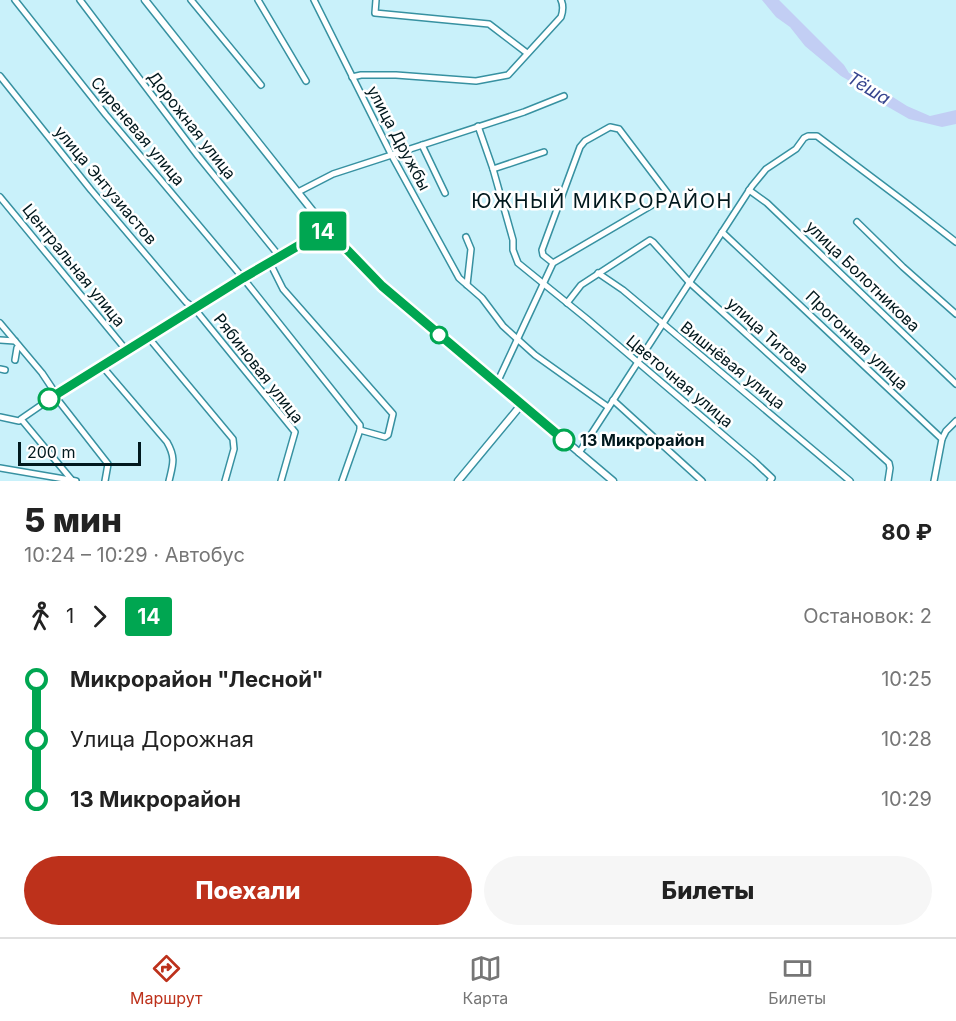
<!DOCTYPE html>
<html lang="ru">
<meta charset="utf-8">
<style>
body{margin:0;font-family:Inter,sans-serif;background:#f6f6f6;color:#222;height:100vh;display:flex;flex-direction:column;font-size:22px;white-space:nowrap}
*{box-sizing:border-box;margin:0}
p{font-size:20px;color:#767676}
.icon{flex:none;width:33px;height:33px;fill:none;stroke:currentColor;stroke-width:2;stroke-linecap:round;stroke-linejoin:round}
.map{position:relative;height:481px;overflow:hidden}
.panel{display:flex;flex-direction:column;background:#fff;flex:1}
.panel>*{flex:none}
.badge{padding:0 12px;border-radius:4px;font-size:21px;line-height:39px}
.scale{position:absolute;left:18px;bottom:15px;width:123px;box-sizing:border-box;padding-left:6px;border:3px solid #01181d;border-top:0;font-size:16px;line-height:21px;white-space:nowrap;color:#01181d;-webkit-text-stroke:4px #fff;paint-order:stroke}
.map>.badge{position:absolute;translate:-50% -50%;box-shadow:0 0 0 3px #fff}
.legs{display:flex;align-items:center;gap:9px;height:66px;padding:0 24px;font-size:20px}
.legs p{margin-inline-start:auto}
.summary{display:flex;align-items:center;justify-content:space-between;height:102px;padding:0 24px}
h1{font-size:33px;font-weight:800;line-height:45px}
.cta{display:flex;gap:12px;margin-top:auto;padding:12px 24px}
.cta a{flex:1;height:69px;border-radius:36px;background:#bd311b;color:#fff;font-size:24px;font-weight:800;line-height:69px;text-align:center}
.cta a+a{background:#f6f6f6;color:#222}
ul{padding:0 24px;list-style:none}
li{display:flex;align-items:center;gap:21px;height:60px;font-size:22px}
li i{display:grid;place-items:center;width:9px;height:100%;margin:0 8px;background:currentColor}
li i::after{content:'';width:15px;height:15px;margin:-8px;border:4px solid;border-radius:50%;background:#fff}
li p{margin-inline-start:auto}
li:first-child i{background:linear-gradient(#0000 50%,currentColor 0)}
li:last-child i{background:linear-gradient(currentColor 50%,#0000 0)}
.tabs{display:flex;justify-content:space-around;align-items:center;height:84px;border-top:2px solid #e0e0e0;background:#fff;font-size:16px;color:#767676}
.tabs a{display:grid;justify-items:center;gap:3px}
.tabs .on{color:#bd311b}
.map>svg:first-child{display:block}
.water{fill:#c2cef4}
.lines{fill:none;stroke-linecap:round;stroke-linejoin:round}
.minor-casing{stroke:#3791a1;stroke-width:8}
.major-casing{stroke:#3791a1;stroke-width:9}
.minor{stroke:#fff;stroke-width:5}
.major{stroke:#fff;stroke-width:6}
.line-1-casing{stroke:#fff;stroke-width:14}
.line-1{stroke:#00a651;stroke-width:9}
.stop-1-dot{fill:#fff;stroke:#00a651;stroke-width:3}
.labels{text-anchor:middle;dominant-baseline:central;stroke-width:5;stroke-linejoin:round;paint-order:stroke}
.street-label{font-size:16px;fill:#01181d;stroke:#fff}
.stop-label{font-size:16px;font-weight:bold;fill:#01181d;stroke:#fff;text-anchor:start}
.water-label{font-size:18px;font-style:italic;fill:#37458f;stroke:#fff}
.quarter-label{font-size:20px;letter-spacing:1.5px;fill:#01181d;stroke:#fff}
</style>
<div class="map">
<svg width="956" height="481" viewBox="0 0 956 481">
<rect width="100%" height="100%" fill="#c9f1fa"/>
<polygon class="water" points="762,0 779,0 844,65 849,73 877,87 907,106 930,116 956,110 956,124 942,127 909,119 876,100 870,93 841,76 805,46 790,27 776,17"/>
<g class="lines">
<g class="minor-casing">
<g id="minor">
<polyline points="15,0 106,115 243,278 360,425 360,430 342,481"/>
<polyline points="80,0 198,156 280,257"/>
<polyline points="191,0 261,85"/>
<polyline points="258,0 306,81"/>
<polyline points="314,0 391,154 459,278 482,298 503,326 535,355 608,407"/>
<polyline points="376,0 375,13 489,24 527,53"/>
<polyline points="0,76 91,190 186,302 194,308 295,432 281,481"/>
<path d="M 352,77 L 361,75 L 396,75 L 476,81 L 508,75 L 561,17 C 563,11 564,6 561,0"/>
<polyline points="478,126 493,169 513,240 513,250 518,263 587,319 755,462 772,478 770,481"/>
<polyline points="422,145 445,193"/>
<polyline points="493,169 544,152"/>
<polyline points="749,190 767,203 956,384"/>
<polyline points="298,192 333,174 524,112 564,96"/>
<polyline points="0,197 127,351"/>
<polyline points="857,222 903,267 956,314"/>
<polyline points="722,232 942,439 934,481"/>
<polyline points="466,237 471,249 467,285"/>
<polyline points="270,263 283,289 393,414 388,435 385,437 360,430"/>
<polyline points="598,273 623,290 850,481"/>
<polyline points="567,303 581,285 650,240 653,242 689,282 889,463 890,468 888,481"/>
<polyline points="0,323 42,373 56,394"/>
<polyline points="148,337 233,439 234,449 225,481"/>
<polyline points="0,340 15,341"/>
<polyline points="15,360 17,348 19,346"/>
<path d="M 102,366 L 167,442 C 176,458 173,464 169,481"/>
<polyline points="0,369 5,370"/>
<polyline points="497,383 553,263 543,255 542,250 580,147 585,141 610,127 619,129 669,195 553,263"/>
<polyline points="54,395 108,464 105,481"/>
<polyline points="613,400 702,481"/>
<polyline points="0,417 19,421"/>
<polyline points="942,439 946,431 956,421"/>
<polyline points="579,453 752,186 766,169 796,149 804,138 808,136 817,136 906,203 956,242"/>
<polyline points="0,468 76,481"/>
<polyline points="71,479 21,419 82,377 327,229"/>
</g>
</g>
<g class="major-casing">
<g id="major">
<polyline points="145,0 327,229 382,286 613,481"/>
<polyline points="458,481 521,405"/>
</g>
</g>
<use href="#minor" class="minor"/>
<use href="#major" class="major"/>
</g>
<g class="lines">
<g class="line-1-casing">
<polyline id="line-1" points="49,399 243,278 327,229 382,286 564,440"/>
</g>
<use href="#line-1" class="line-1"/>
</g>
<g class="stop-1-dot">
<circle cx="439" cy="335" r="8"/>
<circle cx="49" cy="399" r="10"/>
<circle cx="564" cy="440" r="10"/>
</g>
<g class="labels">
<g class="street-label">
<text transform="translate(192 125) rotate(52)">Дорожная улица</text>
<text transform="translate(138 131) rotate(50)">Сиреневая улица</text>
<text transform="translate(399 138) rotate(62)">улица Дружбы</text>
<text transform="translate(106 185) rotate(50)">улица Энтузиастов</text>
<text transform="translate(74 265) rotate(51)">Центральная улица</text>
<text transform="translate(863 276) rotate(44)">улица Болотникова</text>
<text transform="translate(768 335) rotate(42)">улица Титова</text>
<text transform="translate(857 340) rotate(44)">Прогонная улица</text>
<text transform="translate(733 365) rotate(39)">Вишнёвая улица</text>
<text transform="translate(259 368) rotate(52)">Рябиновая улица</text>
<text transform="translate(680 381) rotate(40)">Цветочная улица</text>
</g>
<g class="stop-label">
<text x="580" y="440">13 Микрорайон</text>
</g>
<g class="water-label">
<text transform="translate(869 88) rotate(31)">Тёша</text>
</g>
<g class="quarter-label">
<text x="602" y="201">ЮЖНЫЙ МИКРОРАЙОН</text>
</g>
</g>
</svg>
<div class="scale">200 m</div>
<b class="badge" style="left:323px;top:231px;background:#00a651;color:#fff">14</b>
</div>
<section class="panel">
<div class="summary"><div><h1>5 мин</h1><p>10:24 – 10:29 · Автобус</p></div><b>80 ₽</b></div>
<div class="legs"><svg class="icon" aria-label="walk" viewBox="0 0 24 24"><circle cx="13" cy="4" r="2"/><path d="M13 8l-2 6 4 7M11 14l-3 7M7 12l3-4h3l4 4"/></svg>1<svg class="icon" aria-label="forward" viewBox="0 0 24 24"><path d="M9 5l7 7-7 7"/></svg><b class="badge" style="background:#00a651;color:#fff">14</b><p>Остановок: 2</p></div>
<ul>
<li><i style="color:#00a651"></i><b>Микрорайон &quot;Лесной&quot;</b><p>10:25</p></li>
<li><i style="color:#00a651"></i><span>Улица Дорожная</span><p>10:28</p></li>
<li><i style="color:#00a651"></i><b>13 Микрорайон</b><p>10:29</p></li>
</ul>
<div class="cta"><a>Поехали</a><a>Билеты</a></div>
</section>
<nav class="tabs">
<a class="on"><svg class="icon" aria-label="directions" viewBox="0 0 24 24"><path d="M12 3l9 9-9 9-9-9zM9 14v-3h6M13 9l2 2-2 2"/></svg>Маршрут</a>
<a><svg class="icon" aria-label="map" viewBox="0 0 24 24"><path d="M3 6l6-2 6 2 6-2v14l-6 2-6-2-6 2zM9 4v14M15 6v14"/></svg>Карта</a>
<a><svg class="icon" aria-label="tickets" viewBox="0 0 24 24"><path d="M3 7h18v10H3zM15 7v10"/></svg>Билеты</a>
</nav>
